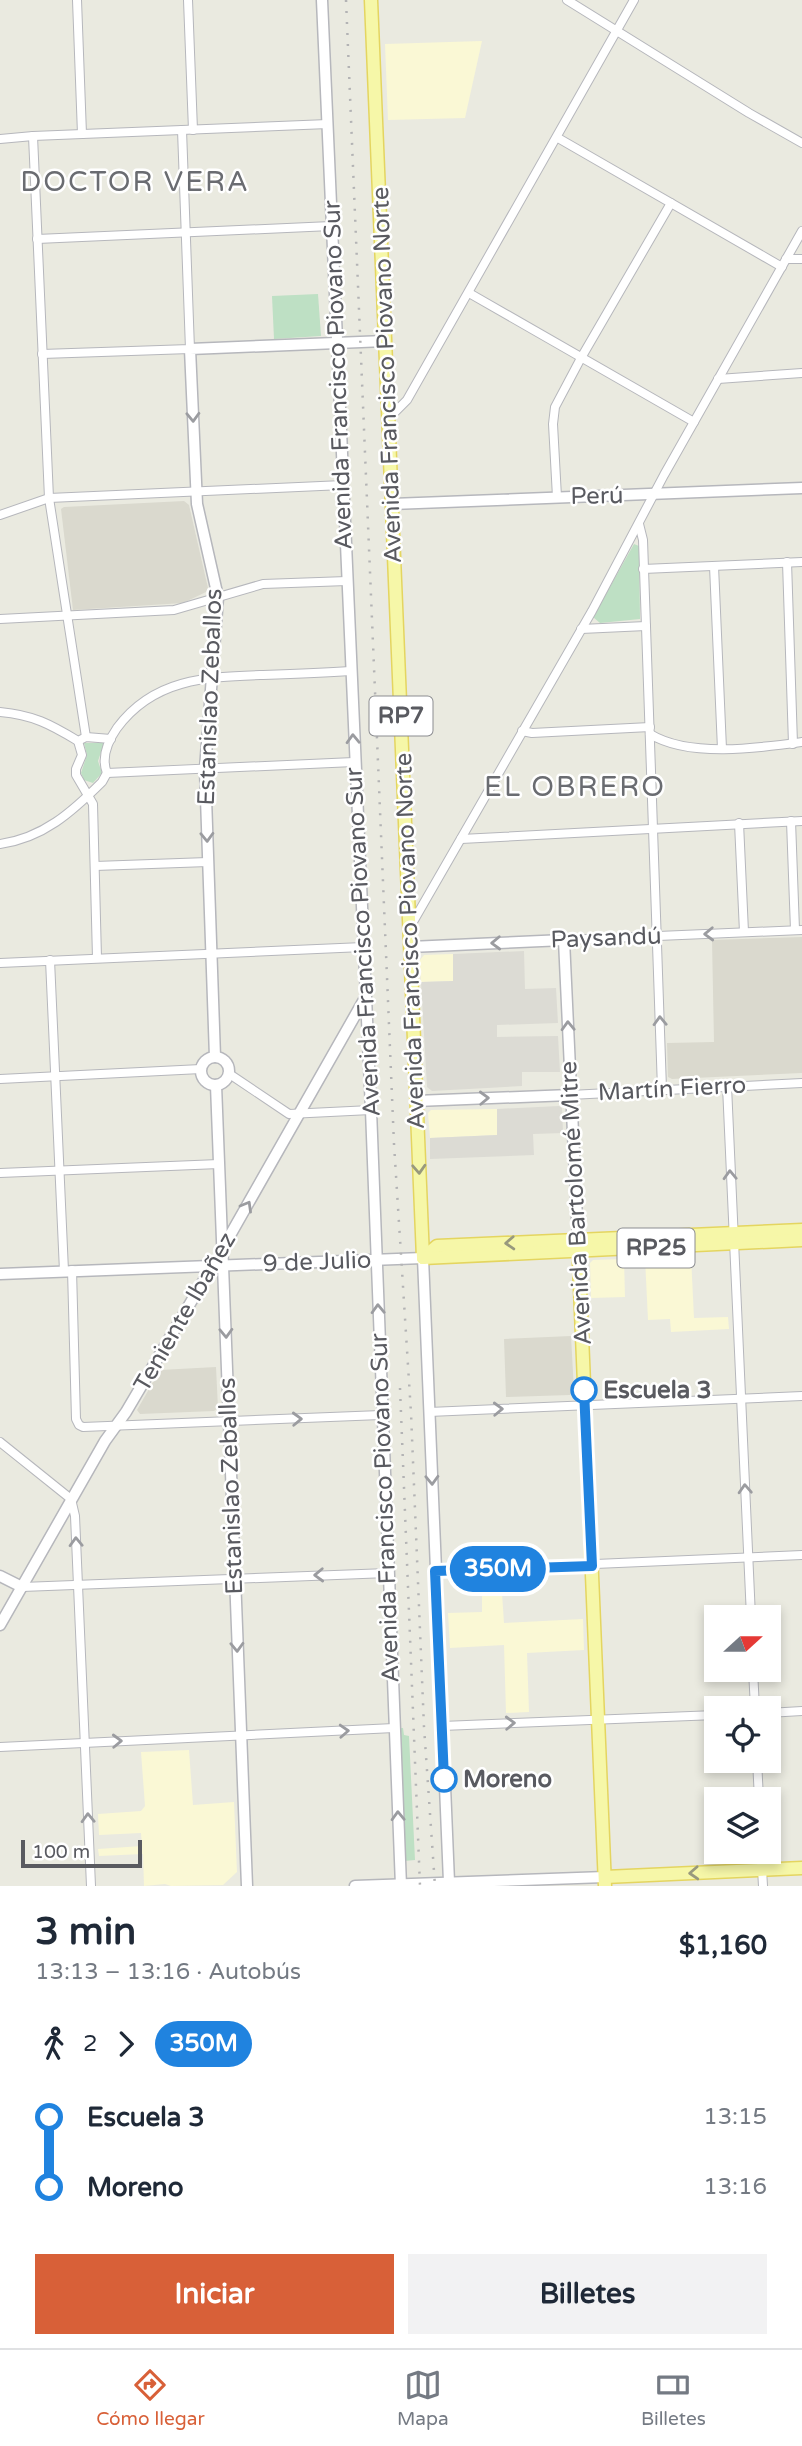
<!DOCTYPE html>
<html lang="es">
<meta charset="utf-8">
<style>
body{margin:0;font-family:"Varela Round",sans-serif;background:#f2f2f3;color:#1f2937;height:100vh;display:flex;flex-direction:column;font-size:26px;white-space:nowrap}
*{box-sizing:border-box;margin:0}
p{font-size:23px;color:#747a83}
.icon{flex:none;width:38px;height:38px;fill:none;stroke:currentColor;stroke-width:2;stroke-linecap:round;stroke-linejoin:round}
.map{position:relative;height:1886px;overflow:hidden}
.details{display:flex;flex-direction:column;background:#fff;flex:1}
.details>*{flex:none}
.badge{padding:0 14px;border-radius:23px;font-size:24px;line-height:46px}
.needle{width:46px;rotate:69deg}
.buttons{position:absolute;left:704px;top:1605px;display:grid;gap:14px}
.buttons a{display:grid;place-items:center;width:77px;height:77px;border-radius:0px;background:#fff;box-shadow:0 4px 10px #0003;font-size:35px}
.scale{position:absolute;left:21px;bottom:18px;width:121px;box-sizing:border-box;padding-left:7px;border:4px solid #595a60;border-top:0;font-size:19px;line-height:24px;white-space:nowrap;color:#595a60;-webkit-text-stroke:5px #fff;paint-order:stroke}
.map>.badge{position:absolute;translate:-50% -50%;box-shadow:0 0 0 4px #fff}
.legs{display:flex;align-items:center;gap:10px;height:77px;padding:0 35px;font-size:23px}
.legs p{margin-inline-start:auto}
.overview{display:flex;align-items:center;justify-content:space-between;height:119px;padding:0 35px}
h1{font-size:38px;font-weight:700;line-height:52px}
.action{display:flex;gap:14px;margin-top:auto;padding:14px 35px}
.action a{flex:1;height:80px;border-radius:0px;background:#d86038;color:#fff;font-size:28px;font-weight:700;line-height:80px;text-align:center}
.action a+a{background:#f2f2f3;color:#1f2937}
ul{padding:0 35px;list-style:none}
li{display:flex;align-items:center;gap:24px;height:70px;font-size:26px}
li i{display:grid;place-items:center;width:10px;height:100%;margin:0 9px;background:currentColor}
li i::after{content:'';width:18px;height:18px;margin:-9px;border:5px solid;border-radius:50%;background:#fff}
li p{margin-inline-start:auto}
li:first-child i{background:linear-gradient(#0000 50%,currentColor 0)}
li:last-child i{background:linear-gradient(currentColor 50%,#0000 0)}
.menu{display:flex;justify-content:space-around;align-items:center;height:98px;border-top:2px solid #e0e1e3;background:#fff;font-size:19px;color:#747a83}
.menu a{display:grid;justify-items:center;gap:4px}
.menu .on{color:#d86038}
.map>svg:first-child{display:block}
.commercial{fill:#faf8d5}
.industrial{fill:#dcdbd4}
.education{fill:#dad9ce}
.green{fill:#bee0c4}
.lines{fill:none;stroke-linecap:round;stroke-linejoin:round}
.minor-casing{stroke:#b6b7bc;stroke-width:10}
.tertiary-casing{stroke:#b6b7bc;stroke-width:13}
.primary-casing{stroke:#e4d560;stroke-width:15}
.minor{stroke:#fff;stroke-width:8}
.tertiary{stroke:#fff;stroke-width:10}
.primary{stroke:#f6f7a8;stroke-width:12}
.rail{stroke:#b3b3b4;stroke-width:2.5;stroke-dasharray:2 9;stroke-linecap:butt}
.oneway{stroke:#9b9ca0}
.oneway2{stroke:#98997d}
.line-1-casing{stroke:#fff;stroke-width:16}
.line-1{stroke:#2083df;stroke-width:10}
.stop-1-dot{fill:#fff;stroke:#2083df;stroke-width:3.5}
.labels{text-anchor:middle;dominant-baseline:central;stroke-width:5;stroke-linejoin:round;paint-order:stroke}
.shield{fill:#fff;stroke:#8b8c90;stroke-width:2}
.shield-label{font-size:23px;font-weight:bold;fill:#595a60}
.street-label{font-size:24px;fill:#595a60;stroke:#fff}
.stop-label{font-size:24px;font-weight:bold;fill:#595a60;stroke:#fff;text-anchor:start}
.quarter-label{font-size:28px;letter-spacing:2px;fill:#6a6c71;stroke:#fff}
</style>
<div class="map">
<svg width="802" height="1886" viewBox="0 0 802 1886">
<rect width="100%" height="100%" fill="#eaeae0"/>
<g class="commercial">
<polygon points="482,41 465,118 388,120 385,44"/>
<polygon points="453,954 453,981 421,982 419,961 424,955"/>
<polygon points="497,1109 497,1135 430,1138 428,1113 431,1110"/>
<polygon points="691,1256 694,1318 728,1317 729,1329 671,1332 670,1319 648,1320 645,1258"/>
<polygon points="624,1259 625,1297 591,1298 590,1263 593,1260"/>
<polygon points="501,1578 504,1623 583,1619 584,1650 527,1653 529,1712 506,1713 504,1645 450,1648 448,1613 482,1612 482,1579"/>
<polygon points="189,1750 193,1805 234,1802 237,1872 223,1885 171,1886 165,1884 144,1886 143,1854 99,1856 98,1849 142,1846 141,1833 99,1835 98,1814 141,1811 145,1806 141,1752"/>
</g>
<g class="industrial">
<polygon points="524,951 525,989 556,988 558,1023 497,1025 497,1037 558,1036 560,1072 522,1072 522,1086 432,1091 427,1087 421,982 453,981 453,954"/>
<polygon points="559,1106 562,1108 563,1133 533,1134 534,1155 430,1159 430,1138 497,1135 497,1109"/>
</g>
<g class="education">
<polygon points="184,501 189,505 208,588 206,592 183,603 73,610 61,509 64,507"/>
<polygon points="802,937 802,1073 672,1079 668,1077 667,1043 714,1042 712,940"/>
<polygon points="571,1336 574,1391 570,1395 506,1397 504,1339"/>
<polygon points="216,1367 218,1408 214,1411 140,1414 137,1410 160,1370"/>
</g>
<g class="green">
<polygon points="318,294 321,336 274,339 272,296"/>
<polygon points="634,544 639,546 640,619 600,623 593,617"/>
<polygon points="84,743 104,743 98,761 102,773 93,783 84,780 81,773 87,755"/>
<polygon points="398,1728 403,1728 404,1735 409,1736 415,1860 404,1861"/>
</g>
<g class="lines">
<g class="minor-casing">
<g id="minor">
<polyline points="77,0 82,134"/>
<polyline points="188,0 193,130"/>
<polyline points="567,0 749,113 802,143"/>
<polyline points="33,136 49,498 86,737"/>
<polyline points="558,138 782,267"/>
<polyline points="0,139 33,136 328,124"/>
<polyline points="37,239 331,226"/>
<polyline points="786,259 802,259"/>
<polyline points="469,293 694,422"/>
<polyline points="42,354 190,349 182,130"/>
<polyline points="718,379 802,373"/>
<polyline points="389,418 407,400 634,0"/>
<polyline points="557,497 553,424 555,407 581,358 671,203"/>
<polyline points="0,515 49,498 343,485"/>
<polyline points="639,524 643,540 662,1089"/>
<polyline points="787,562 793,744"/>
<polyline points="714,566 722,749"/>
<polyline points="643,569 802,562"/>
<polyline points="0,619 174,610 263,584 347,581"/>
<polyline points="581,629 646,626"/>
<path d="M 0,712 C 33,715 50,724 78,741 L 86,737 L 111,739"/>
<polyline points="522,731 532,733 650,727"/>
<path d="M 650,734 C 689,758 759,748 802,742"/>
<polyline points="78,741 82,755 76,769 76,775 93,804 97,958"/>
<path d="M 107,773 C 101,758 108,741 117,728 C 154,678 207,677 263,675 C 292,674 321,673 350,671"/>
<polyline points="107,773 354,762"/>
<polyline points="791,821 795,930"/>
<polyline points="739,823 744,932"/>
<polyline points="461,839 802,821"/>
<path d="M 0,844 C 43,838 72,812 102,782 L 107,773"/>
<polyline points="95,866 208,862"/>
<polyline points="410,927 592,611 664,475 802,231"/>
<polyline points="564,940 802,930"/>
<polyline points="50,960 64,1271"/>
<polyline points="0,963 363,947"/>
<polyline points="228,1073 289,1114 371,1110"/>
<polyline points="0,1079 201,1069"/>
<polyline points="727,1086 751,1617"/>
<polyline points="570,1095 802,1083"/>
<polyline points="0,1173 219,1164"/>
<polyline points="72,1270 76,1419 79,1425 83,1427 381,1415"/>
<polyline points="429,1412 802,1396"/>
<polyline points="0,1442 71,1499 75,1516 91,1886"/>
<polyline points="435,1571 802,1555"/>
<polyline points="22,1587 388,1573"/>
<polyline points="753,1670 755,1708"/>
<polyline points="768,1713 802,1711"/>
<polyline points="442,1726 716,1715"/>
<polyline points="0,1747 394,1728"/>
<polyline points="757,1760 759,1799"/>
<polyline points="761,1852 763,1886"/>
</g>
</g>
<g class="tertiary-casing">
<g id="tertiary">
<polyline points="322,0 371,1110 401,1886"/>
<polyline points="392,504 802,488"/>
<polyline points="410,947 564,940 578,1240"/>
<polyline points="215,1057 205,769 218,597 197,504 190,349 385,341"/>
<circle cx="215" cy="1071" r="14"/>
<polyline points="216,1085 247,1886"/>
<polyline points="416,1101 570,1095"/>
<polyline points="224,1246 365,998"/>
<polyline points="0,1274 423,1258 449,1882"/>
<polyline points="0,1576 22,1587"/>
<polyline points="0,1625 105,1441 126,1412 214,1263"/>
<polyline points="355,1886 605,1877"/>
</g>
</g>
<g class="primary-casing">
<g id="primary">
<polyline points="371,0 423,1258"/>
<polyline points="578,1240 605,1886"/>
<polyline points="423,1258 437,1246 802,1230"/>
<polyline points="423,1258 802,1240"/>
<polyline points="605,1877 802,1868"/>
</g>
</g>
<use href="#minor" class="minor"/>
<use href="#tertiary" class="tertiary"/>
<use href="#primary" class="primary"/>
<g class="rail">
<polyline points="346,0 394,1144 411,1413 424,1727 435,1886"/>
<polyline points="400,1388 420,1886"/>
</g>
</g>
<defs><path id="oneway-chevron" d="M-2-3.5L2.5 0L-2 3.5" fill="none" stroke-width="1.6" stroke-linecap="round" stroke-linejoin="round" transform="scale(1.75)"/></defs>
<g class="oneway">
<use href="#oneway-chevron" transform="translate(193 417) rotate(88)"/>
<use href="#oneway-chevron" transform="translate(353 739) rotate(-92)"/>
<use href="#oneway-chevron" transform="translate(207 837) rotate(88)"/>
<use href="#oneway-chevron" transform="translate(709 934) rotate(178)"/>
<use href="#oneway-chevron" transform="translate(496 943) rotate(178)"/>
<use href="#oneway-chevron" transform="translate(660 1021) rotate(-92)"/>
<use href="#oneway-chevron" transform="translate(568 1026) rotate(-92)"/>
<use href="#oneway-chevron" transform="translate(484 1098) rotate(-2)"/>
<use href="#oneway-chevron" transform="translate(730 1175) rotate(-92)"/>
<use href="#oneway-chevron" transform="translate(247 1206) rotate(-60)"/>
<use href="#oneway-chevron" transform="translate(378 1309) rotate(-92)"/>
<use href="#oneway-chevron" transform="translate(226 1333) rotate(88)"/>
<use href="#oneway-chevron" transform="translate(498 1409) rotate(-2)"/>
<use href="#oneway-chevron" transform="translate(297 1419) rotate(-2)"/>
<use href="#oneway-chevron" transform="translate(432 1480) rotate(88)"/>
<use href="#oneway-chevron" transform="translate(745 1489) rotate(-93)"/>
<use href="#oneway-chevron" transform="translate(76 1542) rotate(-92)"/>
<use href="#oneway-chevron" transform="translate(319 1575) rotate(178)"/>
<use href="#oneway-chevron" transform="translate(237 1647) rotate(88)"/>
<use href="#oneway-chevron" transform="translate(510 1723) rotate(-2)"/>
<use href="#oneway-chevron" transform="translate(344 1731) rotate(-3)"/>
<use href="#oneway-chevron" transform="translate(117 1741) rotate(-2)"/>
<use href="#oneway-chevron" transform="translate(398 1816) rotate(-92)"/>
<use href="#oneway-chevron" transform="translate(88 1818) rotate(-92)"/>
</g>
<g class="oneway2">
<use href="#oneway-chevron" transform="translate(419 1169) rotate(87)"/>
<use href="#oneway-chevron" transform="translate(510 1243) rotate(177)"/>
<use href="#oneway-chevron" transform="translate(694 1873) rotate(177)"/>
</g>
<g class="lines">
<g class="line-1-casing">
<polyline id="line-1" points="444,1779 435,1571 592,1566 584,1390"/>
</g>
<use href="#line-1" class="line-1"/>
</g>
<g class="stop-1-dot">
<circle cx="584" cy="1390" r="12"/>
<circle cx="444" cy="1779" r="12"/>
</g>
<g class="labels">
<g class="shield">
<rect x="369.5" y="696.5" width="63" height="39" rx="5"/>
<rect x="617.5" y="1228.5" width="77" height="39" rx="5"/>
</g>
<g class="shield-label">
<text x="401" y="716">RP7</text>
<text x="656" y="1248">RP25</text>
</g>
<g class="street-label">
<text transform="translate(338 375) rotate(-92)">Avenida Francisco Piovano Sur</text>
<text transform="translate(387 375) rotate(-92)">Avenida Francisco Piovano Norte</text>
<text transform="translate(597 496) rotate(-1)">Perú</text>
<text transform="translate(210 697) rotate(-88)">Estanislao Zeballos</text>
<text transform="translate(606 938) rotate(-2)">Paysandú</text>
<text transform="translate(410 941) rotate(-92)">Avenida Francisco Piovano Norte</text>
<text transform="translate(363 942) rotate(-93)">Avenida Francisco Piovano Sur</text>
<text transform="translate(672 1089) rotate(-3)">Martín Fierro</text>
<text transform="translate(576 1203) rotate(-93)">Avenida Bartolomé Mitre</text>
<text transform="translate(317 1262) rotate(-2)">9 de Julio</text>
<text transform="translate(185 1312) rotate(-60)">Teniente Ibañez</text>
<text transform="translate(231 1486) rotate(-92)">Estanislao Zeballos</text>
<text transform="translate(385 1508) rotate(-92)">Avenida Francisco Piovano Sur</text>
</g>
<g class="stop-label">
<text x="603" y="1390">Escuela 3</text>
<text x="463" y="1779">Moreno</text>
</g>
<g class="quarter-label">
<text x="135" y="182">DOCTOR VERA</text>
<text x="575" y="787">EL OBRERO</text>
</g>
</g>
</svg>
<div class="buttons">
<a><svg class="needle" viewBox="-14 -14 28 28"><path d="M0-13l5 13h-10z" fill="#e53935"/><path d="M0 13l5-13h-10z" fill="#747a83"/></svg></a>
<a><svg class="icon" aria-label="locate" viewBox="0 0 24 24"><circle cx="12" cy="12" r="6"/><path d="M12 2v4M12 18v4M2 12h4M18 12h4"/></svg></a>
<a><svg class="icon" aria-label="layers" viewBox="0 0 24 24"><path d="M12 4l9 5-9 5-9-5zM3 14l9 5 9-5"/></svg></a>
</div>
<div class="scale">100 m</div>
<b class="badge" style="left:498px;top:1569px;background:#2083df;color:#fff">350M</b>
</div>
<section class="details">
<div class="overview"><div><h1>3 min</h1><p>13:13 – 13:16 · Autobús</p></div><b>$1,160</b></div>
<div class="legs"><svg class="icon" aria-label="walk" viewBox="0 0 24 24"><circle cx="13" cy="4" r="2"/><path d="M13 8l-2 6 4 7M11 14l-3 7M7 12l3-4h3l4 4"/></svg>2<svg class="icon" aria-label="forward" viewBox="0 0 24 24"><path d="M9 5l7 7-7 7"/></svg><b class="badge" style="background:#2083df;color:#fff">350M</b></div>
<ul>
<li><i style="color:#2083df"></i><b>Escuela 3</b><p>13:15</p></li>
<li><i style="color:#2083df"></i><b>Moreno</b><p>13:16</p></li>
</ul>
<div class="action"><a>Iniciar</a><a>Billetes</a></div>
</section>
<nav class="menu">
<a class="on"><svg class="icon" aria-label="directions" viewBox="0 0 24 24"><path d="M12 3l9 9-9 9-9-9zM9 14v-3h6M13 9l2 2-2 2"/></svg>Cómo llegar</a>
<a><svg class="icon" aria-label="map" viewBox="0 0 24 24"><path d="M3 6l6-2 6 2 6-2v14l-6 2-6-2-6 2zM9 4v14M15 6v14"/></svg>Mapa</a>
<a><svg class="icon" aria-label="tickets" viewBox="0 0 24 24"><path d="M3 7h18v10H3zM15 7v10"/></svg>Billetes</a>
</nav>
